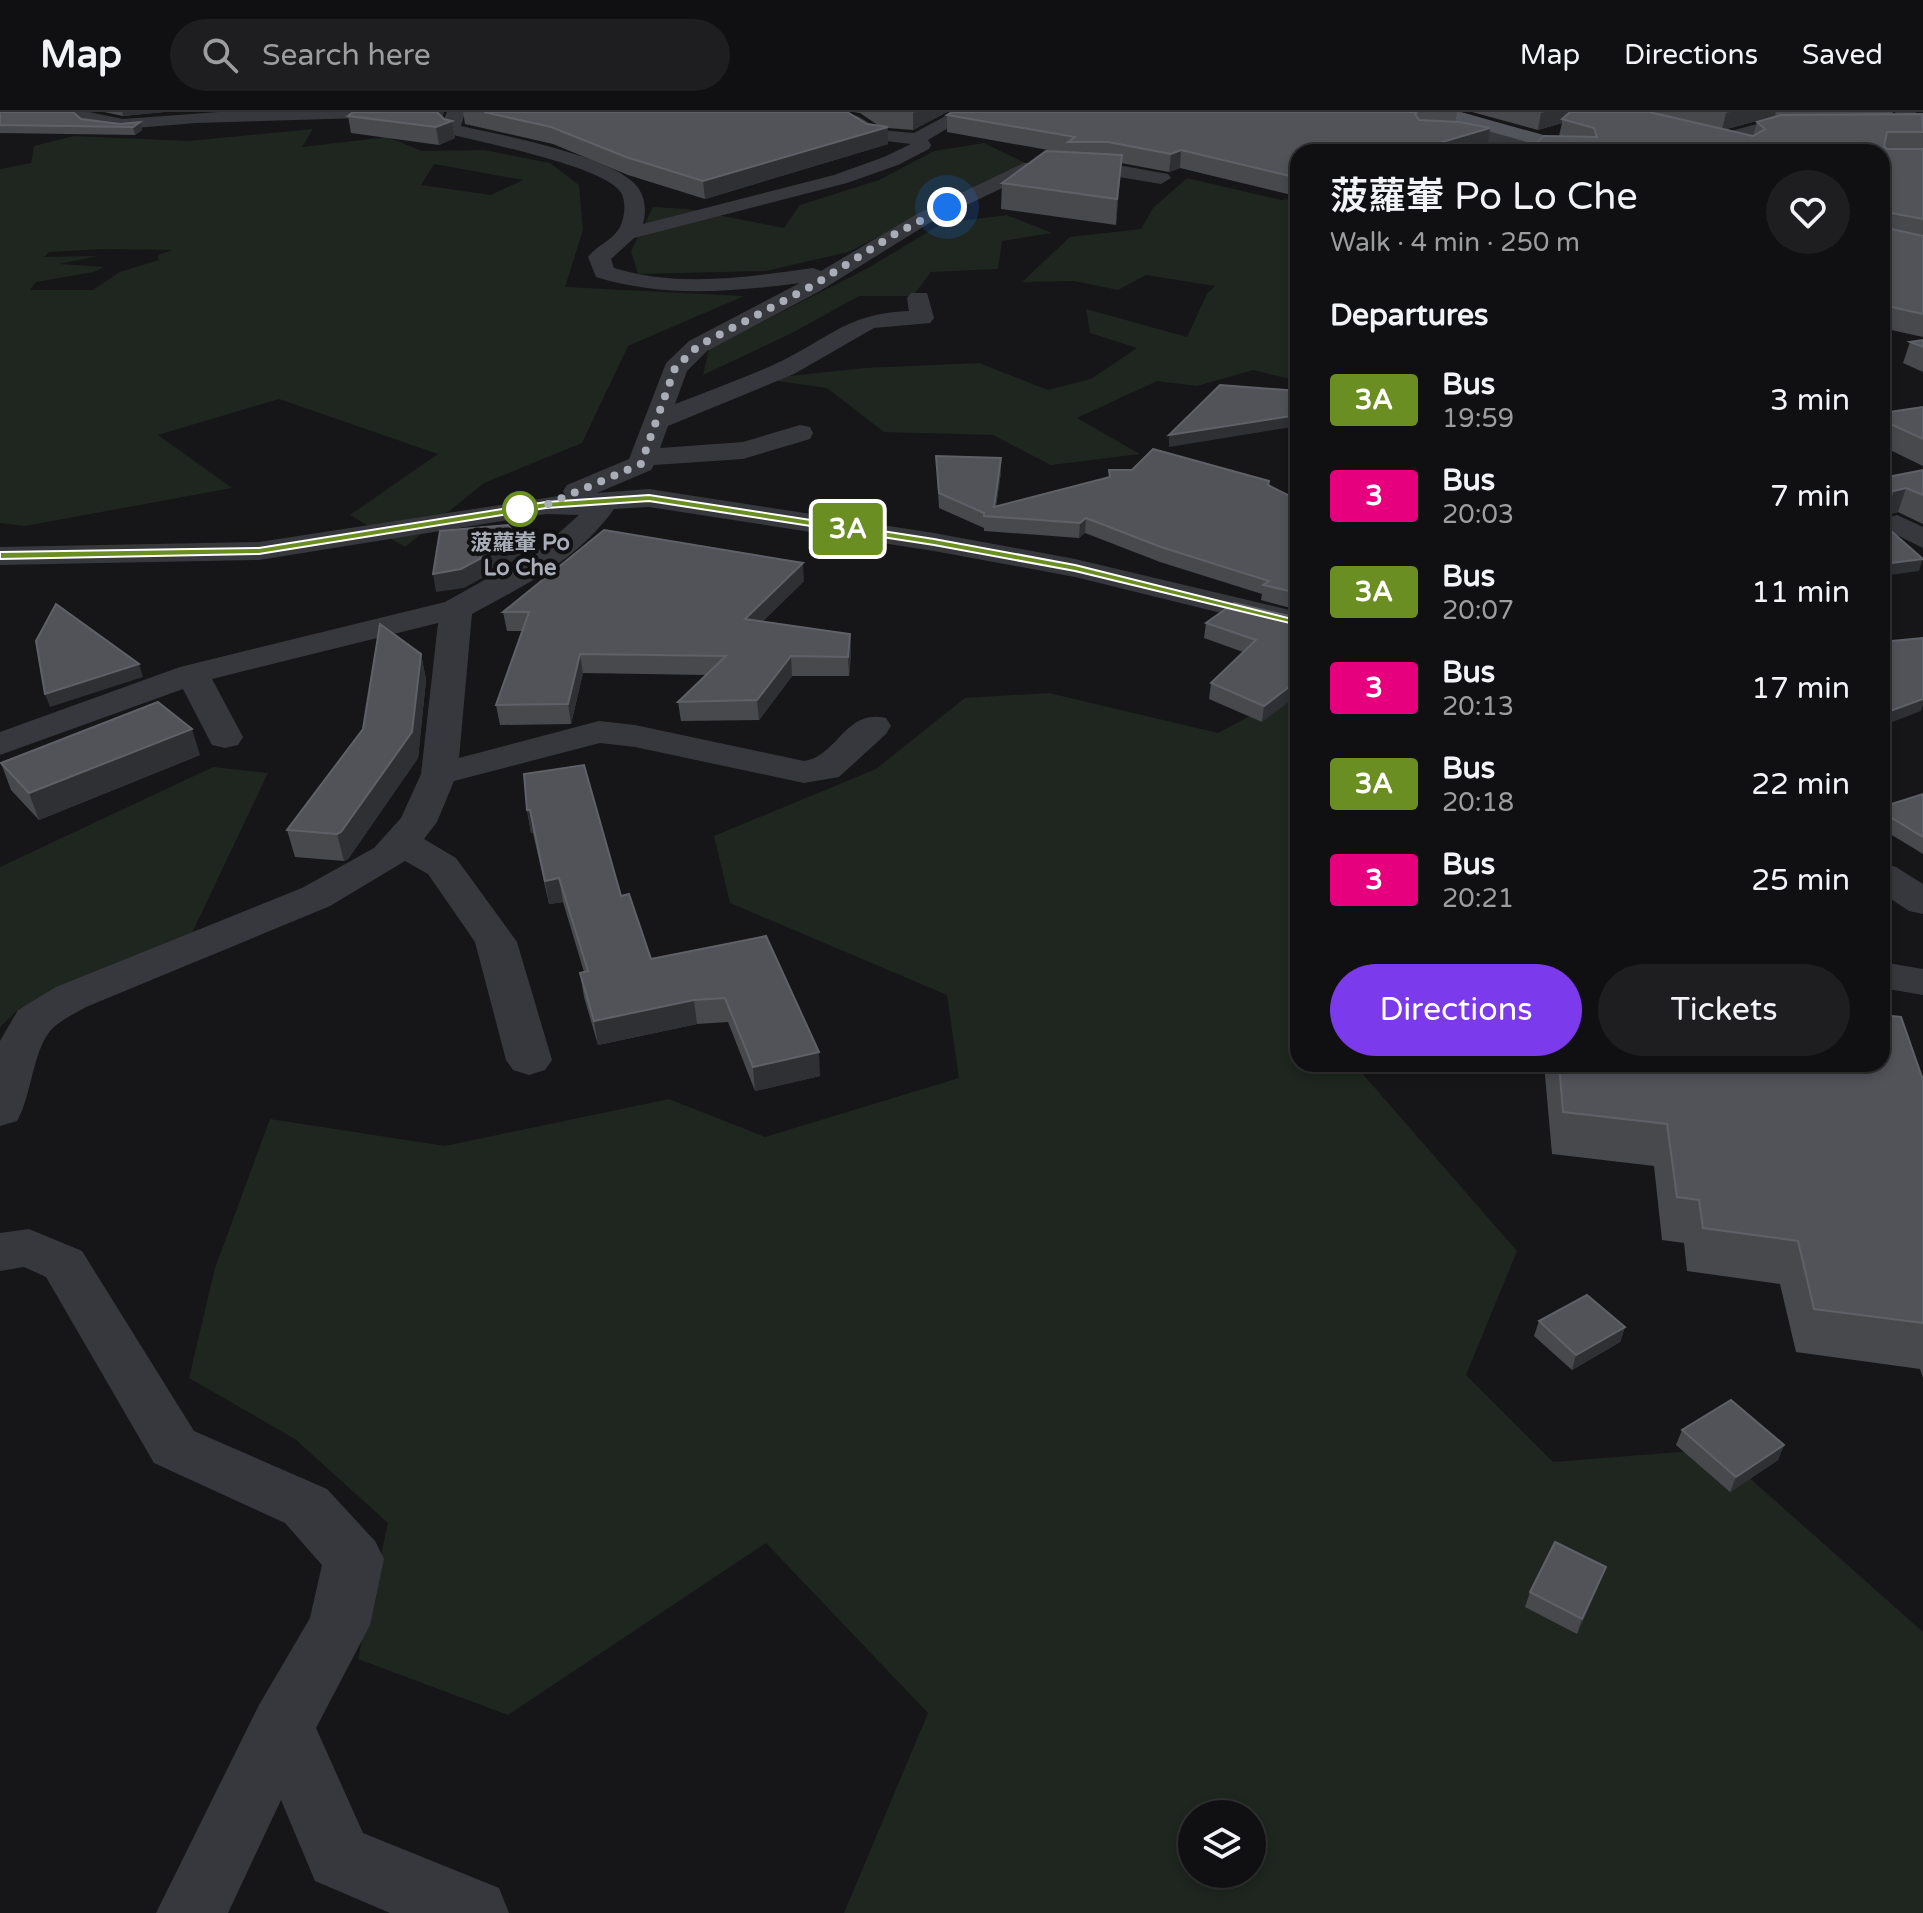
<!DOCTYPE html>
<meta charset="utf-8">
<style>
body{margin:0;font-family:"Varela Round","Noto Sans TC",sans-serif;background:#1e1e20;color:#f1f3f6;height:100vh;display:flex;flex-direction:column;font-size:30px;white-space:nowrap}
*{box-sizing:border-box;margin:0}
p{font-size:26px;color:#9c9d9f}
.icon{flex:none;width:44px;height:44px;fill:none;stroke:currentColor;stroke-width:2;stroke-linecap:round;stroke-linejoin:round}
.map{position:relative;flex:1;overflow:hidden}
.side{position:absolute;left:1290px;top:32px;width:600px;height:928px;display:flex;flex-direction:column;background:#101012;border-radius:24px;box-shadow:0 4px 12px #0003,0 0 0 2px #303032}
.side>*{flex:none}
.badge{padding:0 16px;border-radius:6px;font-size:28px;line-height:52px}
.controls{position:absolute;left:1178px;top:1688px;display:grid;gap:16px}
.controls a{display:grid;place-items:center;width:88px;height:88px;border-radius:50%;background:#101012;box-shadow:0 4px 12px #0003,0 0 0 2px #303032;font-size:40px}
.you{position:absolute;width:40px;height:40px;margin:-20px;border:6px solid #fff;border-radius:50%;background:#1a73e8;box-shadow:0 0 0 12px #1a73e833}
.map>.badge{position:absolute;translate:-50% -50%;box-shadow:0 0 0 4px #fff}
h2{padding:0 40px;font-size:30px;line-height:72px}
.round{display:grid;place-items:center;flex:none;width:84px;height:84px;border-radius:42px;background:#1e1e20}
.head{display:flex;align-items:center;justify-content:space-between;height:136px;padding:0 40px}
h1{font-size:38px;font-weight:600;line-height:60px}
.primary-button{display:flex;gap:16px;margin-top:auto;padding:16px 40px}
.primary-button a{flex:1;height:92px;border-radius:48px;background:#7c3aed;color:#fff;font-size:32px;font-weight:600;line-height:92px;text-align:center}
.primary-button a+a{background:#1e1e20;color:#f1f3f6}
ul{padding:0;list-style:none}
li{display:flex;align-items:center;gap:24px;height:96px;padding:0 40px}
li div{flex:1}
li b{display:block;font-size:30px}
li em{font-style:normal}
li .badge{min-width:88px;font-weight:700;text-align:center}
header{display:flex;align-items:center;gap:48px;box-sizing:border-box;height:112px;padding:0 40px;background:#101012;border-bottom:2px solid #303032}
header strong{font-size:38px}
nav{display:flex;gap:44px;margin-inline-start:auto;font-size:28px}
.search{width:560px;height:72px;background:#1e1e20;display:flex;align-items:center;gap:20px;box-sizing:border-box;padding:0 28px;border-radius:44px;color:#9c9d9f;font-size:30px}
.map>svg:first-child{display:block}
.green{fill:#1e261f;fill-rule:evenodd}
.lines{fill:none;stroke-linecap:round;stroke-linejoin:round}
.minor{fill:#37383d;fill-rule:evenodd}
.major{fill:#53555c;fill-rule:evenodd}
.wall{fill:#47494d;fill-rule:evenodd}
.shaded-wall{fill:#2f3033}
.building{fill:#525359;stroke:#5f6168;stroke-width:2}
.line{fill:#6b8e23;stroke:#fff;stroke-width:2}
.walk{stroke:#a8adb8;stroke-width:8;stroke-dasharray:0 14.4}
.stop-dot{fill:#fff;stroke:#6b8e23;stroke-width:4}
.labels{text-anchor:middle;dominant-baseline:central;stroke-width:8;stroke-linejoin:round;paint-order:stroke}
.far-stop-label{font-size:22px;font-weight:bold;fill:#a8adb8;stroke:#111113}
</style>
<header>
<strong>Map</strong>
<div class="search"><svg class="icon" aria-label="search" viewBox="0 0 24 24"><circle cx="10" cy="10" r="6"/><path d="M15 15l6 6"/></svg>Search here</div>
<nav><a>Map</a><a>Directions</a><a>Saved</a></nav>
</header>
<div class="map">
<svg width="1923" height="1801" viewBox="0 0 1923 1801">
<rect width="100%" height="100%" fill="#161618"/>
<g class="green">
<path d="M 313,17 L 302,35 L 387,25 L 422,39 L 484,38 L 550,51 L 579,73 L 583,118 L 565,175 L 744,184 L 628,234 L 582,331 L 484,371 L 405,435 L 350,403 L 438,342 L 279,287 L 158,323 L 232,376 L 25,414 L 0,411 L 0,57 L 31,51 L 34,34 L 74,24 L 189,29 ZM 434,52 L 523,68 L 491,83 L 421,73 ZM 104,137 L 172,138 L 158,143 L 159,148 L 120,160 L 93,178 L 30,178 L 36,170 L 94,160 L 104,155 L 59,152 L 98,144 L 44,145 L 49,140 Z"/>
<polygon points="984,31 1025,51 848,140 766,159 638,162 631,139 653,95 687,97 784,116 800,93 879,68 934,39"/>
<polygon points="1187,66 1281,88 1298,86 1298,269 1253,258 1197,274 1157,269 1077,306 1140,342 1051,353 993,323 884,320 827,276 763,267 864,256 979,251 1048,278 1091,267 1137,236 1090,221 1086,197 1187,225 1207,182 1215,174 1146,163 1118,178 1074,169 1022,170 1070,125 1141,117 1153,96"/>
<polygon points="1007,103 1052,121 1002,129 998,157 931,160 913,184 859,184 792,221 703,263 709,237 868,156 943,111"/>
<path d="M 1298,578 L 1298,952 L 1354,952 L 1517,1139 L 1466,1263 L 1553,1350 L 1717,1337 L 1923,1520 L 1923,1801 L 844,1801 L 928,1601 L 766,1431 L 508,1603 L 358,1547 L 388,1411 L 295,1327 L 189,1266 L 215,1156 L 270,1007 L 445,1034 L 669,987 L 765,1025 L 959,966 L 947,883 L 730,791 L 714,724 L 876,657 L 965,586 L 1049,581 L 1218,621 ZM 1192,1702 L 1252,1702 L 1252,1762 L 1192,1762 Z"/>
<polygon points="213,655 268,661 192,821 20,896 0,915 0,755"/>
</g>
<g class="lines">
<g class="minor">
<polygon points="68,0 89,0 123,7 219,0 403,0 394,5 196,11 123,17 84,12"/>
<path d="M 447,0 L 465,0 L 461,14 C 502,23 605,43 634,71 C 645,82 647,97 643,112 L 834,63 L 884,45 L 911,32 L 869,27 L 846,12 L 807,4 L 804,0 L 839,0 L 858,4 L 880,18 L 914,21 L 953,0 L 975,0 L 928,28 L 931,33 L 929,37 L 898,53 L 847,71 L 634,126 L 611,147 L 614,156 C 679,176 747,165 813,156 L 821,159 L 917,102 L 1024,51 L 1107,51 L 1168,62 L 1171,66 L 1161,72 L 1107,63 L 1034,61 L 931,110 L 820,179 L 707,239 L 687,259 L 675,292 C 708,279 741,267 773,253 C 827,229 845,201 909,199 L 907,186 L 911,181 L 927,181 L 934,206 L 930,211 L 874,216 L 794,262 L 668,314 L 660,336 L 743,330 L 800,313 L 810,315 L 813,321 L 810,327 L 743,347 L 654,353 L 651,358 L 597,381 L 649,377 L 934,421 L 1075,447 L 1298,500 L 1298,520 L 1075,465 L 934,439 L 649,395 L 614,397 C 578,448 525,473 472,502 L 459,646 L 599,609 L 635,613 L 804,649 C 838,644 845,596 886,606 L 891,614 L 886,622 L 839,665 L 804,671 L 635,635 L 600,631 L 454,669 L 437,710 L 424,727 L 456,746 L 517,830 L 552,948 L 545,958 L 529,963 L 513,958 L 506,948 L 475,830 L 428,762 L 405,749 L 330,794 L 86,895 C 76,901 63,907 54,915 C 33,933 32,984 17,1009 L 0,1014 L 0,929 L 18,898 L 56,875 L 302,776 L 374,736 L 401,706 L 421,662 L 438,511 L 212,567 L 243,625 L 238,633 L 225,636 L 212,633 L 183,577 L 0,643 L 0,620 L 180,555 L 445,490 L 542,436 L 579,403 L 546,402 L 259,448 L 0,453 L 0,435 L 259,430 L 565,383 L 563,379 L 567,373 L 629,347 L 666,251 L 689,229 L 800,171 C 730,180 665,186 596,165 L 588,145 C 598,132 617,127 622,110 C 625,101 626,87 620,79 C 599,53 484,31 449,22 L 441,14 Z"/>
<polygon points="1894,0 1915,0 1923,4 1923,17"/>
<polygon points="1813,6 1822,11 1819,15 1776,17 1722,33 1713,27 1716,23 1775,7"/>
<path d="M 1431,13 L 1462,14 L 1523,25 L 1555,26 L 1564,32 C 1547,49 1486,28 1463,25 C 1451,23 1437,25 1425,22 L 1422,18 L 1425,14 Z"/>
<polygon points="1897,403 1923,415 1923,436 1887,418 1882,412 1887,406"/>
<polygon points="1882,751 1896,755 1923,772 1923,802 1909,799 1882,781"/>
<polygon points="1882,850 1923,857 1923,883 1882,876"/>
<polygon points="29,1117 82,1139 194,1319 327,1377 375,1429 384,1447 370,1513 316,1616 363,1721 499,1776 509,1801 390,1801 315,1769 281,1688 228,1801 156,1801 259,1593 310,1506 322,1453 285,1411 154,1351 46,1165 24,1155 0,1159 0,1121"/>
</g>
<polygon class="major" points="1432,0 1461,0 1590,36 1592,40 1562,40 1435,4"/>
</g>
<g class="wall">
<polygon points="0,0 81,7 120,12 140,10 142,18 135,23 0,21"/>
<polygon points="104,0 164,0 123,4"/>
<polygon points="353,0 444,0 442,5 444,7 452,9 455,26 439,33 351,21 348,4"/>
<polygon points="463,0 847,0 867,12 879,14 860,1 853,0 947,0 913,18 888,16 888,32 705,87 628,63 553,32 465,12"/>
<polygon points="952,0 1457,0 1455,10 1490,16 1488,33 1298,40 1298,83 1296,84 1180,56 1169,60 1121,51 1116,113 1001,97 1002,71 1059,40 947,20 947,3"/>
<path d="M 1472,0 L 1893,0 L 1892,2 L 1923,2 L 1923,225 L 1882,216 L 1882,40 L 1559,24 L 1562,11 L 1538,18 ZM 1775,4 L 1757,10 L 1753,24 L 1723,18 Z"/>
<polygon points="1923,228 1923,260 1903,251 1910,230"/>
<polygon points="1923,295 1923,354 1882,334 1882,301"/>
<polygon points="936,344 1001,360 996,395 1109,366 1109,358 1269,373 1298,388 1298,498 1261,488 1262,482 1160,450 1085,421 1079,426 984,419 984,416 939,396"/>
<polygon points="1923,358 1923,412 1898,400 1886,403 1882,402 1882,366"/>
<polygon points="804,469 763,509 850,522 851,542 849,564 792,564 759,608 681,609 678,590 706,563 583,561 571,612 500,613 496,593 523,519 507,519 503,500"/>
<polygon points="1298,506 1262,610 1209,587 1211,571 1243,540 1204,526 1206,511"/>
<polygon points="421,542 426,568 418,646 348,747 344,749 295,745 287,718"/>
<polygon points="200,643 39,708 11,678 1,651"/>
<polygon points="1923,682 1923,742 1882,717 1882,695"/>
<polygon points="527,698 621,784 651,847 766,824 820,964 755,979 728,910 697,912 598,933 584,885 580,861 584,860 563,790 549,792 533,721 531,721"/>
<polygon points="1544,952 1882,952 1923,968 1923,1266 1920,1257 1796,1240 1780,1172 1687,1159 1684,1131 1662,1128 1654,1054 1552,1042"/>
<polygon points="1539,1209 1625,1215 1620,1230 1572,1258 1534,1224"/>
<polygon points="1682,1318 1784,1333 1778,1348 1730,1380 1676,1333"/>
<polygon points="1600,1470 1577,1522 1525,1495 1530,1480"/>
</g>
<g class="shaded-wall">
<polygon points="122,0 164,0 123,4"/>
<polygon points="436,0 444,0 438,14 452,9 455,26 439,33 436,15"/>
<polygon points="915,0 947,0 913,18 913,1"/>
<polygon points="1545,0 1580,0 1562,7 1562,11 1538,18 1541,1"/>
<polygon points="1730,0 1776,0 1775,4 1722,18 1726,1"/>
<polygon points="140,10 142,18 135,23 133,15"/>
<polygon points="888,15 888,32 705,87 703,69"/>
<polygon points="1490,16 1488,33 1465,40 1408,40"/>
<polygon points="1181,38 1180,56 1169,60 1171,42"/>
<polygon points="1122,43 1120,68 1116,113 1117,87"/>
<polygon points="1298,303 1298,314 1169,335 1169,323"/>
<polygon points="1001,346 1001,360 994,405 994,395"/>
<polygon points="1906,376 1898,400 1886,403 1894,379"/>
<polygon points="1086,406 1085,421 1079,426 1080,411"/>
<polygon points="524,423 527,441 464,476 436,480 433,462"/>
<polygon points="1923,447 1919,459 1882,464 1882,452"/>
<polygon points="803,451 804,469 746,526 745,507"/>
<polygon points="850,522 851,542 849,564 848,545"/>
<polygon points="421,542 426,568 418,646 348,747 344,749 337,722"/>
<polygon points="580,542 583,561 571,612 568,592"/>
<polygon points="791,544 792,564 759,608 757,588"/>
<polygon points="139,552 143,565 50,595 45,582"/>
<polygon points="1298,568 1298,583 1262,610 1264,594"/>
<polygon points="1923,587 1923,593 1921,599 1882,614 1882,602"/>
<polygon points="192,617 200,643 39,708 29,681"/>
<polygon points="527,698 530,698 533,721 531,721"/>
<polygon points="559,766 563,790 549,792 545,769"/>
<polygon points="694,888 697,912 598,933 594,909"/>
<polygon points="819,940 820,964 755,979 753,955"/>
<polygon points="1625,1215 1620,1230 1572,1258 1576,1243"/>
<polygon points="1784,1333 1778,1348 1730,1380 1736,1365"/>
<polygon points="1606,1455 1600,1470 1577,1522 1582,1507"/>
</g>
<g class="building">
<polygon points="0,0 73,0 81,7 120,12 140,10 133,15 0,13"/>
<polygon points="353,0 437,0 444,7 452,9 436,15 348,4"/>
<polygon points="484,0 847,0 867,12 888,15 703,69 626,45 551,15"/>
<polygon points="952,0 1417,0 1415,2 1419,8 1459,10 1490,16 1408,40 1298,40 1298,66 1181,38 1171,42 1108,30 1068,30 1075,25 947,3"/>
<polygon points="1570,0 1649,0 1753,24 1765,17 1757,10 1781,3 1922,2 1923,20 1887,20 1884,34 1887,37 1923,37 1923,107 1886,100 1887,116 1923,124 1923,202 1882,193 1882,40 1526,40 1544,24 1597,25 1594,16 1562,7"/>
<polygon points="1046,39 1122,43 1117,87 1002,71"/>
<polygon points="1923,228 1923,235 1910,230"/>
<polygon points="1220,273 1298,279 1298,303 1169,323"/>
<polygon points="1923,295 1923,327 1882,308 1882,301"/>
<polygon points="1153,337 1269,369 1268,373 1298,388 1298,481 1263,473 1269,469 1161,435 1086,406 1080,411 984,404 984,401 939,381 936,344 1001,346 994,395 1110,365 1109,358 1132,358"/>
<polygon points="1923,358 1923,383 1906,376 1894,379 1882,374 1882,366"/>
<polygon points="1882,411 1923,447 1882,452"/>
<polygon points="508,413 512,418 524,417 524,423 461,457 433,462 440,419"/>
<polygon points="604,418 803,451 745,507 850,522 848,545 791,544 757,588 678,590 726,544 580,542 568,592 496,593 529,500 503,500"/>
<polygon points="1234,491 1298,506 1298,568 1264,594 1211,571 1256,528 1206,511"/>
<polygon points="56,492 139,552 45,582 36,529"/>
<polygon points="380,512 421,542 412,620 341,720 337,722 287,718 363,617"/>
<polygon points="1923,526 1923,587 1882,602 1882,530"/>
<polygon points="158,590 192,617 29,681 1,651"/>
<polygon points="584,653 621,784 629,782 651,847 766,824 819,940 753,955 725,886 694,888 594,909 580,861 588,859 559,766 545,769 530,698 527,698 524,662"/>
<polygon points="1923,682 1923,725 1882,700 1882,695"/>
<polygon points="1882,903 1901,905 1923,968 1923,1211 1814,1197 1798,1129 1703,1116 1699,1088 1677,1085 1667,1012 1563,1000 1559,952 1882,952"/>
<polygon points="1587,1183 1625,1215 1576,1243 1539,1209"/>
<polygon points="1731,1288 1784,1333 1736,1365 1682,1318"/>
<polygon points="1555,1430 1606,1455 1582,1507 1530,1480"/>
</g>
<polygon class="line" points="649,383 934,427 1075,453 1304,510 1298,513 1075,459 934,433 649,389 546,396 259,442 0,447 0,440 259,436 546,390"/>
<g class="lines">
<polyline class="walk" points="520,397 546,393 641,352 675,256 698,234 812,174 895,122 947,95"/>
</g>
<circle class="stop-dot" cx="520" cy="397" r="16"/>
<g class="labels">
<g class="far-stop-label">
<text x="520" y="431">菠蘿輋 Po<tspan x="520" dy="25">Lo Che</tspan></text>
</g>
</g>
</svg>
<div class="controls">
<a><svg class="icon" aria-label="layers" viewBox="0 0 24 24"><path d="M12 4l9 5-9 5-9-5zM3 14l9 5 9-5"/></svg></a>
</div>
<div class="you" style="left:947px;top:95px"></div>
<b class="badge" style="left:848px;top:417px;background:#6b8e23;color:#fff">3A</b>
<section class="side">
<div class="head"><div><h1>菠蘿輋 Po Lo Che</h1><p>Walk · 4 min · 250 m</p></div><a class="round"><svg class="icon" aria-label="heart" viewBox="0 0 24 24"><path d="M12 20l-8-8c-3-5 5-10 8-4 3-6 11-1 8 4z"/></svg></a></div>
<h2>Departures</h2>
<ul>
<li><span class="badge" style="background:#6b8e23;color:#fff">3A</span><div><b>Bus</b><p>19:59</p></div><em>3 min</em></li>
<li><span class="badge" style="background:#e6007e;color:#fff">3</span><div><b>Bus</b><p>20:03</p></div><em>7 min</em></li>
<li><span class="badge" style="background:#6b8e23;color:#fff">3A</span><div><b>Bus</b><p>20:07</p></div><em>11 min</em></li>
<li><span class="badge" style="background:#e6007e;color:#fff">3</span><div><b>Bus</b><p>20:13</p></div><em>17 min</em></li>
<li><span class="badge" style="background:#6b8e23;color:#fff">3A</span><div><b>Bus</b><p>20:18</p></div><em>22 min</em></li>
<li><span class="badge" style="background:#e6007e;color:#fff">3</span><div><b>Bus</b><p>20:21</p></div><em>25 min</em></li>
</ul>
<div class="primary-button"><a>Directions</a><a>Tickets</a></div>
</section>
</div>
